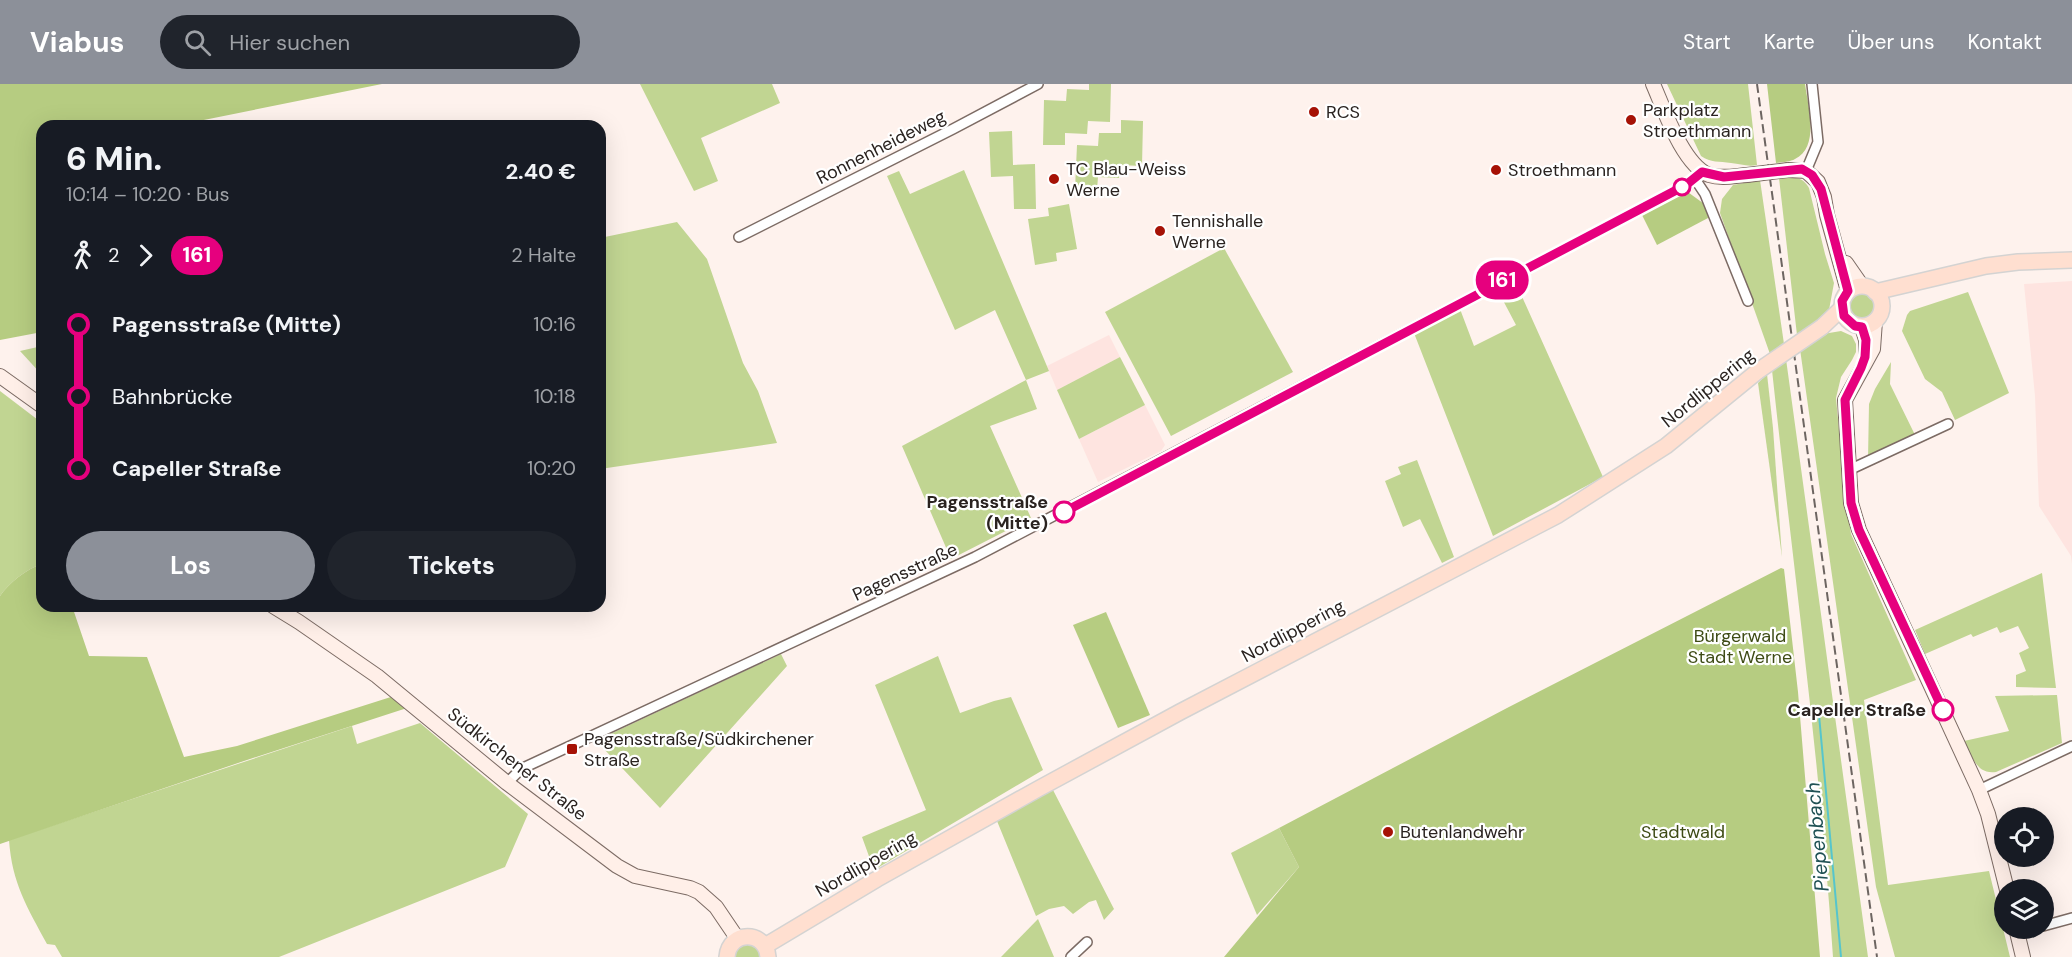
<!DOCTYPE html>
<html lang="de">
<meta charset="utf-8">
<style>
body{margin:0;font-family:"DM Sans",sans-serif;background:#20242c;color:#f1f3f6;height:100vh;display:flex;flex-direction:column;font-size:22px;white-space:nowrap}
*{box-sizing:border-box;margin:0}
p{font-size:20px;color:#9ea1a6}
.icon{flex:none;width:33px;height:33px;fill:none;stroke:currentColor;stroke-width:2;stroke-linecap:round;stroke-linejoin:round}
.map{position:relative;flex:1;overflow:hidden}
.details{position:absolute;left:36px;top:36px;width:570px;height:492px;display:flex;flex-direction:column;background:#171b24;border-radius:18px;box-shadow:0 6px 24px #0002}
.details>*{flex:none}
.badge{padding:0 12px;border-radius:20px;font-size:21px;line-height:39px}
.buttons{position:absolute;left:1994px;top:723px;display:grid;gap:12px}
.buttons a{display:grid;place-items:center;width:60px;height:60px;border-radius:50%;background:#171b24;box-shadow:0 6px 24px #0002;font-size:30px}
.map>.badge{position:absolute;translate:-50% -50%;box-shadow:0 0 0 3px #fff}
.legs{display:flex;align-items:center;gap:9px;height:66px;padding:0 30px;font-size:20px}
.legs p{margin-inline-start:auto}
.overview{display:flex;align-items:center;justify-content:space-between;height:102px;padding:0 30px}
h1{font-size:33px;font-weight:800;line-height:45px}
.primary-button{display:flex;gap:12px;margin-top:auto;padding:12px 30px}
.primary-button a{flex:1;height:69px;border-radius:36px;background:#8c9099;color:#fff;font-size:24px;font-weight:800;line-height:69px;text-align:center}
.primary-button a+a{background:#20242c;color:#f1f3f6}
ul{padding:0 30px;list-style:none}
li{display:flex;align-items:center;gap:21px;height:72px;font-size:22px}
li i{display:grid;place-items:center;width:9px;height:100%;margin:0 8px;background:currentColor}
li i::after{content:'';width:15px;height:15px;margin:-8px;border:4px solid;border-radius:50%;background:#171b24}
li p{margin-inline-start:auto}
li:first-child i{background:linear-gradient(#0000 50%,currentColor 0)}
li:last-child i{background:linear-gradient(currentColor 50%,#0000 0)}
header{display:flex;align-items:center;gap:36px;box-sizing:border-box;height:84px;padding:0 30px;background:#8c9099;color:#fff}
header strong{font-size:28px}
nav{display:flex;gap:33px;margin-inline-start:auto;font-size:21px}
.search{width:420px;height:54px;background:#20242c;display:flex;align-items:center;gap:15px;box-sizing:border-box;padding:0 21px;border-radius:33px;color:#9ea1a6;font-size:22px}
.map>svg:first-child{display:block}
.commercial{fill:#fee4e0}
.green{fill:#c1d592}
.forest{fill:#b6cc81}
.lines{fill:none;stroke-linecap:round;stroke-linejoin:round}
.stream{stroke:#56c5cc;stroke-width:2}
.street-casing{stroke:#7c6b64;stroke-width:12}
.secondary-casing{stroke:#7c6b64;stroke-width:16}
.primary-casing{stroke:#d4d3d2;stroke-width:18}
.street{stroke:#fff;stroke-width:9}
.secondary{stroke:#ffefe8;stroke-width:14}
.primary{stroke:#ffdfd0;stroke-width:15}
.rail{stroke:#6d6561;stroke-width:2;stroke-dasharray:9 4.5;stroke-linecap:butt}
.secondary-bridge-casing{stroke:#7c6b64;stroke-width:16;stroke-linecap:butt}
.primary-bridge-casing{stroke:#d4d3d2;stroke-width:18;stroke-linecap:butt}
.secondary-bridge{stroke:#ffefe8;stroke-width:14}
.primary-bridge{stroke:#ffdfd0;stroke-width:15}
.line-1-casing{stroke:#fff;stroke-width:14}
.line-1{stroke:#e6007e;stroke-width:9}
.poi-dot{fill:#a61206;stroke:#fff;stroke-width:2}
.stop-1-dot{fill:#fff;stroke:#e6007e;stroke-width:3}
.labels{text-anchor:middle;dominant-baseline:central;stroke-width:4.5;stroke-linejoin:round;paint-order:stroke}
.poi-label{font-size:18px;fill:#2a2320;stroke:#fff;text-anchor:start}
.street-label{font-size:18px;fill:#2a2320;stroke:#fff}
.stop-label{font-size:18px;font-weight:bold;fill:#2a2320;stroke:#fff;text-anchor:end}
.park-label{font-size:18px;fill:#3e4b15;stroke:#fff}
.water-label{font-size:20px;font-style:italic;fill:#205154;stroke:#fff}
</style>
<header>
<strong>Viabus</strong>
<div class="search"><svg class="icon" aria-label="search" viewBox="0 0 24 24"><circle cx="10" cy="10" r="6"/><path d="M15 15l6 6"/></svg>Hier suchen</div>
<nav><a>Start</a><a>Karte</a><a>Über uns</a><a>Kontakt</a></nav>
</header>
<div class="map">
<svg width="2072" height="873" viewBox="0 0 2072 873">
<rect width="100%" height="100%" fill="#fef2ed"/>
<g class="commercial">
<polygon points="2072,197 2072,480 2071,472 2039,422 2035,312 2024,200"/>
<polygon points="1109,251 1120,273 1057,306 1047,282"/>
<polygon points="1145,321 1165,361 1161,367 1098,398 1079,355"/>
</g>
<g class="green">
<polygon points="640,0 772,0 780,19 701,54 718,97 694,107"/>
<polygon points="1089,0 1111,0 1110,38 1088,37 1087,50 1065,49 1065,61 1043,61 1044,16 1066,17 1067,5 1089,6"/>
<path d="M 1667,0 L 1748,0 L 1757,81 C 1747,83 1741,80 1731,79 C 1719,77 1711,79 1701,72 Z"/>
<polygon points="1121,36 1143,37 1142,82 1120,81 1119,94 1098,93 1097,106 1075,105 1077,61 1098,62 1099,49 1121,49"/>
<polygon points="1012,47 1013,81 1035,80 1036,125 1014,125 1013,92 991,93 989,48"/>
<polygon points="964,86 1049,287 1026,296 1037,325 990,342 1031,434 951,475 902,362 1026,296 995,226 955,246 887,92 899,87 910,110"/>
<path d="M 1789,93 C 1799,94 1804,95 1809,104 L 1825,170 L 1834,199 L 1829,226 L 1821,235 L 1797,251 L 1779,94 Z"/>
<polygon points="1760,96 1784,260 1770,270 1720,129 1722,115 1733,101"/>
<polygon points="1069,120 1077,165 1056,169 1057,177 1035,181 1028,135 1049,132 1048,124"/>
<polygon points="677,138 707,175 743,279 758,307 777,359 600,385 600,154"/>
<polygon points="1224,164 1293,288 1171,352 1105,228"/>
<polygon points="1515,197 1603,393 1493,452 1414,249 1460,225 1474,262 1516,241 1497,205"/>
<circle cx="1861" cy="222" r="16"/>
<polygon points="1968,208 2009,309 1955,336 1942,308 1925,295 1902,247 1907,231 1910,227"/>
<polygon points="1841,247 1852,252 1856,260 1856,268 1852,276 1841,293 1836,314 1846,420 1851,450 1916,596 1864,616 1888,801 1989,787 2010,873 1895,873 1876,803 1800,265 1823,250"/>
<polygon points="42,262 42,291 20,267"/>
<polygon points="1120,273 1145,321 1079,355 1057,306"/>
<path d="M 1786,275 L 1868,873 L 1833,873 C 1820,677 1793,482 1772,286 Z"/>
<polygon points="1891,278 1890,300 1916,353 1868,375 1869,320 1875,305"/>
<polygon points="1767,290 1773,344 1782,473 1758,299"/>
<path d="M 0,307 L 42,339 L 42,480 C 26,485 9,499 0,512 Z"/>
<polygon points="1417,376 1454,473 1442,479 1420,435 1403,443 1385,397 1401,390 1398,383"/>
<polygon points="2042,489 2056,604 2016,603 2016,591 2026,587 2019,569 2029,564 2018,542 2000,549 1997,543 1973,553 1971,550 1925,570 1915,546"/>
<polygon points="781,570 787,582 660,724 604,665 611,663 606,652"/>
<polygon points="938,572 960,629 994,617 1011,613 1043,686 874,786 862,753 926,726 875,601"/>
<path d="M 2057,611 L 2062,659 L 1996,688 C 1976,691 1972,671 1964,657 L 2009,647 L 1995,612 Z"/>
<path d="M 420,639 L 528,730 L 505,783 L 279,873 L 62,873 L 55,861 L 47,860 C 27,823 12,799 9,756 L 352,642 L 357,660 Z"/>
<polygon points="1053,706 1114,825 1104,836 1096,816 1089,818 1073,830 1064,822 1049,825 1036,832 997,737"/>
<polygon points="1279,744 1299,783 1257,831 1231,769"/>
<polygon points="1038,835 1054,873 1001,873"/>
<polygon points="752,857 763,873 732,873 735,863"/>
</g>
<g class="forest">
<polygon points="0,0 382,0 174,42 42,42 42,248 0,256"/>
<path d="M 1767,0 L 1805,0 C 1808,22 1820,63 1795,75 C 1790,78 1782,78 1776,79 Z"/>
<polygon points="1685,106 1707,122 1708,134 1657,161 1641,129"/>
<path d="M 42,480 L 42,522 L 72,522 L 89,572 L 147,573 L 184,673 L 237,662 L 394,612 L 407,624 L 241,678 L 0,760 L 0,512 C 9,499 26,485 42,480 Z"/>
<polygon points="1781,484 1784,485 1798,608 1820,873 1224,873 1299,783 1279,744 1507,624"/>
<polygon points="1106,528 1150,631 1118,644 1073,541"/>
</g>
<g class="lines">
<polyline class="stream" points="1819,631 1841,873"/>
<g class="street-casing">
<g id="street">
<polyline points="1806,87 1818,58 1812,0"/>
<polyline points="1695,95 1705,110 1748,217"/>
<polyline points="739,153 953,45 1038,0"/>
<polyline points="1849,386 1948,340"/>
<polyline points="507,699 521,685 975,473 1686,101 1702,88"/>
<polyline points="1979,706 2072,662"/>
<polyline points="2043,842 2072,834"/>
<polyline points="2017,850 2035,844"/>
<polyline points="1071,873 1087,858"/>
</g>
</g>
<g class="secondary-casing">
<g id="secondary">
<path d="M 1653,0 C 1664,25 1683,81 1709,91 C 1721,95 1734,92 1747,91"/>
<polyline points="1788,86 1806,87 1818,98 1824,113 1827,131 1848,207"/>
<polyline points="1846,179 1862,202"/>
<polyline points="1875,237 1873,265 1845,316 1851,419 1859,446 1979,706 1988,730 2007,806"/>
<polyline points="1862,243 1866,256 1866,267"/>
<polyline points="0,292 42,322"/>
<polyline points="273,522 299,538 377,592 507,699 617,782 635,792 690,804 699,808 716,823 737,854"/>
<polyline points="2016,844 2023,873"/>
</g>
</g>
<g class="primary-casing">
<g id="primary">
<circle cx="1862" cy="222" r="20"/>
<polyline points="1875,208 1986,182 2018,178 2072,176"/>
<polyline points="1822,243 1842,224"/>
<polyline points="765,862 877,795 1038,705 1180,628 1558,431 1666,362 1758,287"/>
<path d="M 727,873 C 729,846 766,846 768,873"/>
</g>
</g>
<use href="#street" class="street"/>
<use href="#secondary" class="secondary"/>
<use href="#primary" class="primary"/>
<polyline class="rail" points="1757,0 1877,873"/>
<g class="secondary-bridge-casing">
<polyline id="secondary-bridge" points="1747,91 1788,86"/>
</g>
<g class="primary-bridge-casing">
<polyline id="primary-bridge" points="1758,287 1822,243"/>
</g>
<use href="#secondary-bridge" class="secondary-bridge"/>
<use href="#primary-bridge" class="primary-bridge"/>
</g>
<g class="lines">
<g class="line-1-casing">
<polyline id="line-1" points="1064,428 1686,101 1702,88 1724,93 1802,85 1812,91 1821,105 1848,207 1842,217 1844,232 1855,242 1862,243 1866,256 1865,273 1861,284 1845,316 1851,419 1859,446 1943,626"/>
</g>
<use href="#line-1" class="line-1"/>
</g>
<g class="poi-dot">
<circle cx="1314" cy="28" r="6"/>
<circle cx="1631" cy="36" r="6"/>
<circle cx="1496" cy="86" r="6"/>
<circle cx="1054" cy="95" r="6"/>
<circle cx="1160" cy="147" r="6"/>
<rect x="566" y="659" width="12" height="12" rx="3"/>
<circle cx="1388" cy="748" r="6"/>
</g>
<g class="stop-1-dot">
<circle cx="1682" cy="103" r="8"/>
<circle cx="1064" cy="428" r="10"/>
<circle cx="1943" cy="626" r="10"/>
</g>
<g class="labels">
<g class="poi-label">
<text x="1643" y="26">Parkplatz<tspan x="1643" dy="21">Stroethmann</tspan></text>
<text x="1326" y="28">RCS</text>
<text x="1066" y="85">TC Blau-Weiss<tspan x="1066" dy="21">Werne</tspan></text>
<text x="1508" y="86">Stroethmann</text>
<text x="1172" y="137">Tennishalle<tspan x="1172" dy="21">Werne</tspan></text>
<text x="584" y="655">Pagensstraße/Südkirchener<tspan x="584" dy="21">Straße</tspan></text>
<text x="1400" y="748">Butenlandwehr</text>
</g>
<g class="street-label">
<text transform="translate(881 63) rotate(-27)">Ronnenheideweg</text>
<text transform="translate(1708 304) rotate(-39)">Nordlippering</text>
<text transform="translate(905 488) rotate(-25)">Pagensstraße</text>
<text transform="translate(1293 547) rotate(-28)">Nordlippering</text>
<text transform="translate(517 680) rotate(38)">Südkirchener Straße</text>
<text transform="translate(866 780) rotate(-30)">Nordlippering</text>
</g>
<g class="stop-label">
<text x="1048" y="418">Pagensstraße<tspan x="1048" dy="21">(Mitte)</tspan></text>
<text x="1926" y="626">Capeller Straße</text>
</g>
<g class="park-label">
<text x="1740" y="552">Bürgerwald<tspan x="1740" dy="21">Stadt Werne</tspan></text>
<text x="1683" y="748">Stadtwald</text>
</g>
<g class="water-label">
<text transform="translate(1817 753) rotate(-95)">Piepenbach</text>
</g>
</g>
</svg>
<div class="buttons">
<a><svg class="icon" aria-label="locate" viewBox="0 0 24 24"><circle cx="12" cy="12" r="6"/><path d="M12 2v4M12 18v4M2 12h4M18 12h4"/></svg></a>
<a><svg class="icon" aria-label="layers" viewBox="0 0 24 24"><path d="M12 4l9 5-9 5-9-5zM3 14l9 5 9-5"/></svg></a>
</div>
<b class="badge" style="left:1502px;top:196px;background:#e6007e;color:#fff">161</b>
<section class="details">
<div class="overview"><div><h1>6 Min.</h1><p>10:14 – 10:20 · Bus</p></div><b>2.40 €</b></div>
<div class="legs"><svg class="icon" aria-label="walk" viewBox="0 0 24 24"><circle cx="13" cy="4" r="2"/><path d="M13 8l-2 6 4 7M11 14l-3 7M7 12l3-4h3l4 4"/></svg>2<svg class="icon" aria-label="forward" viewBox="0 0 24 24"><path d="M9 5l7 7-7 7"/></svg><b class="badge" style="background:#e6007e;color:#fff">161</b><p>2 Halte</p></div>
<ul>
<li><i style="color:#e6007e"></i><b>Pagensstraße (Mitte)</b><p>10:16</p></li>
<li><i style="color:#e6007e"></i><span>Bahnbrücke</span><p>10:18</p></li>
<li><i style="color:#e6007e"></i><b>Capeller Straße</b><p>10:20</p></li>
</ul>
<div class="primary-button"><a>Los</a><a>Tickets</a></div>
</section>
</div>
